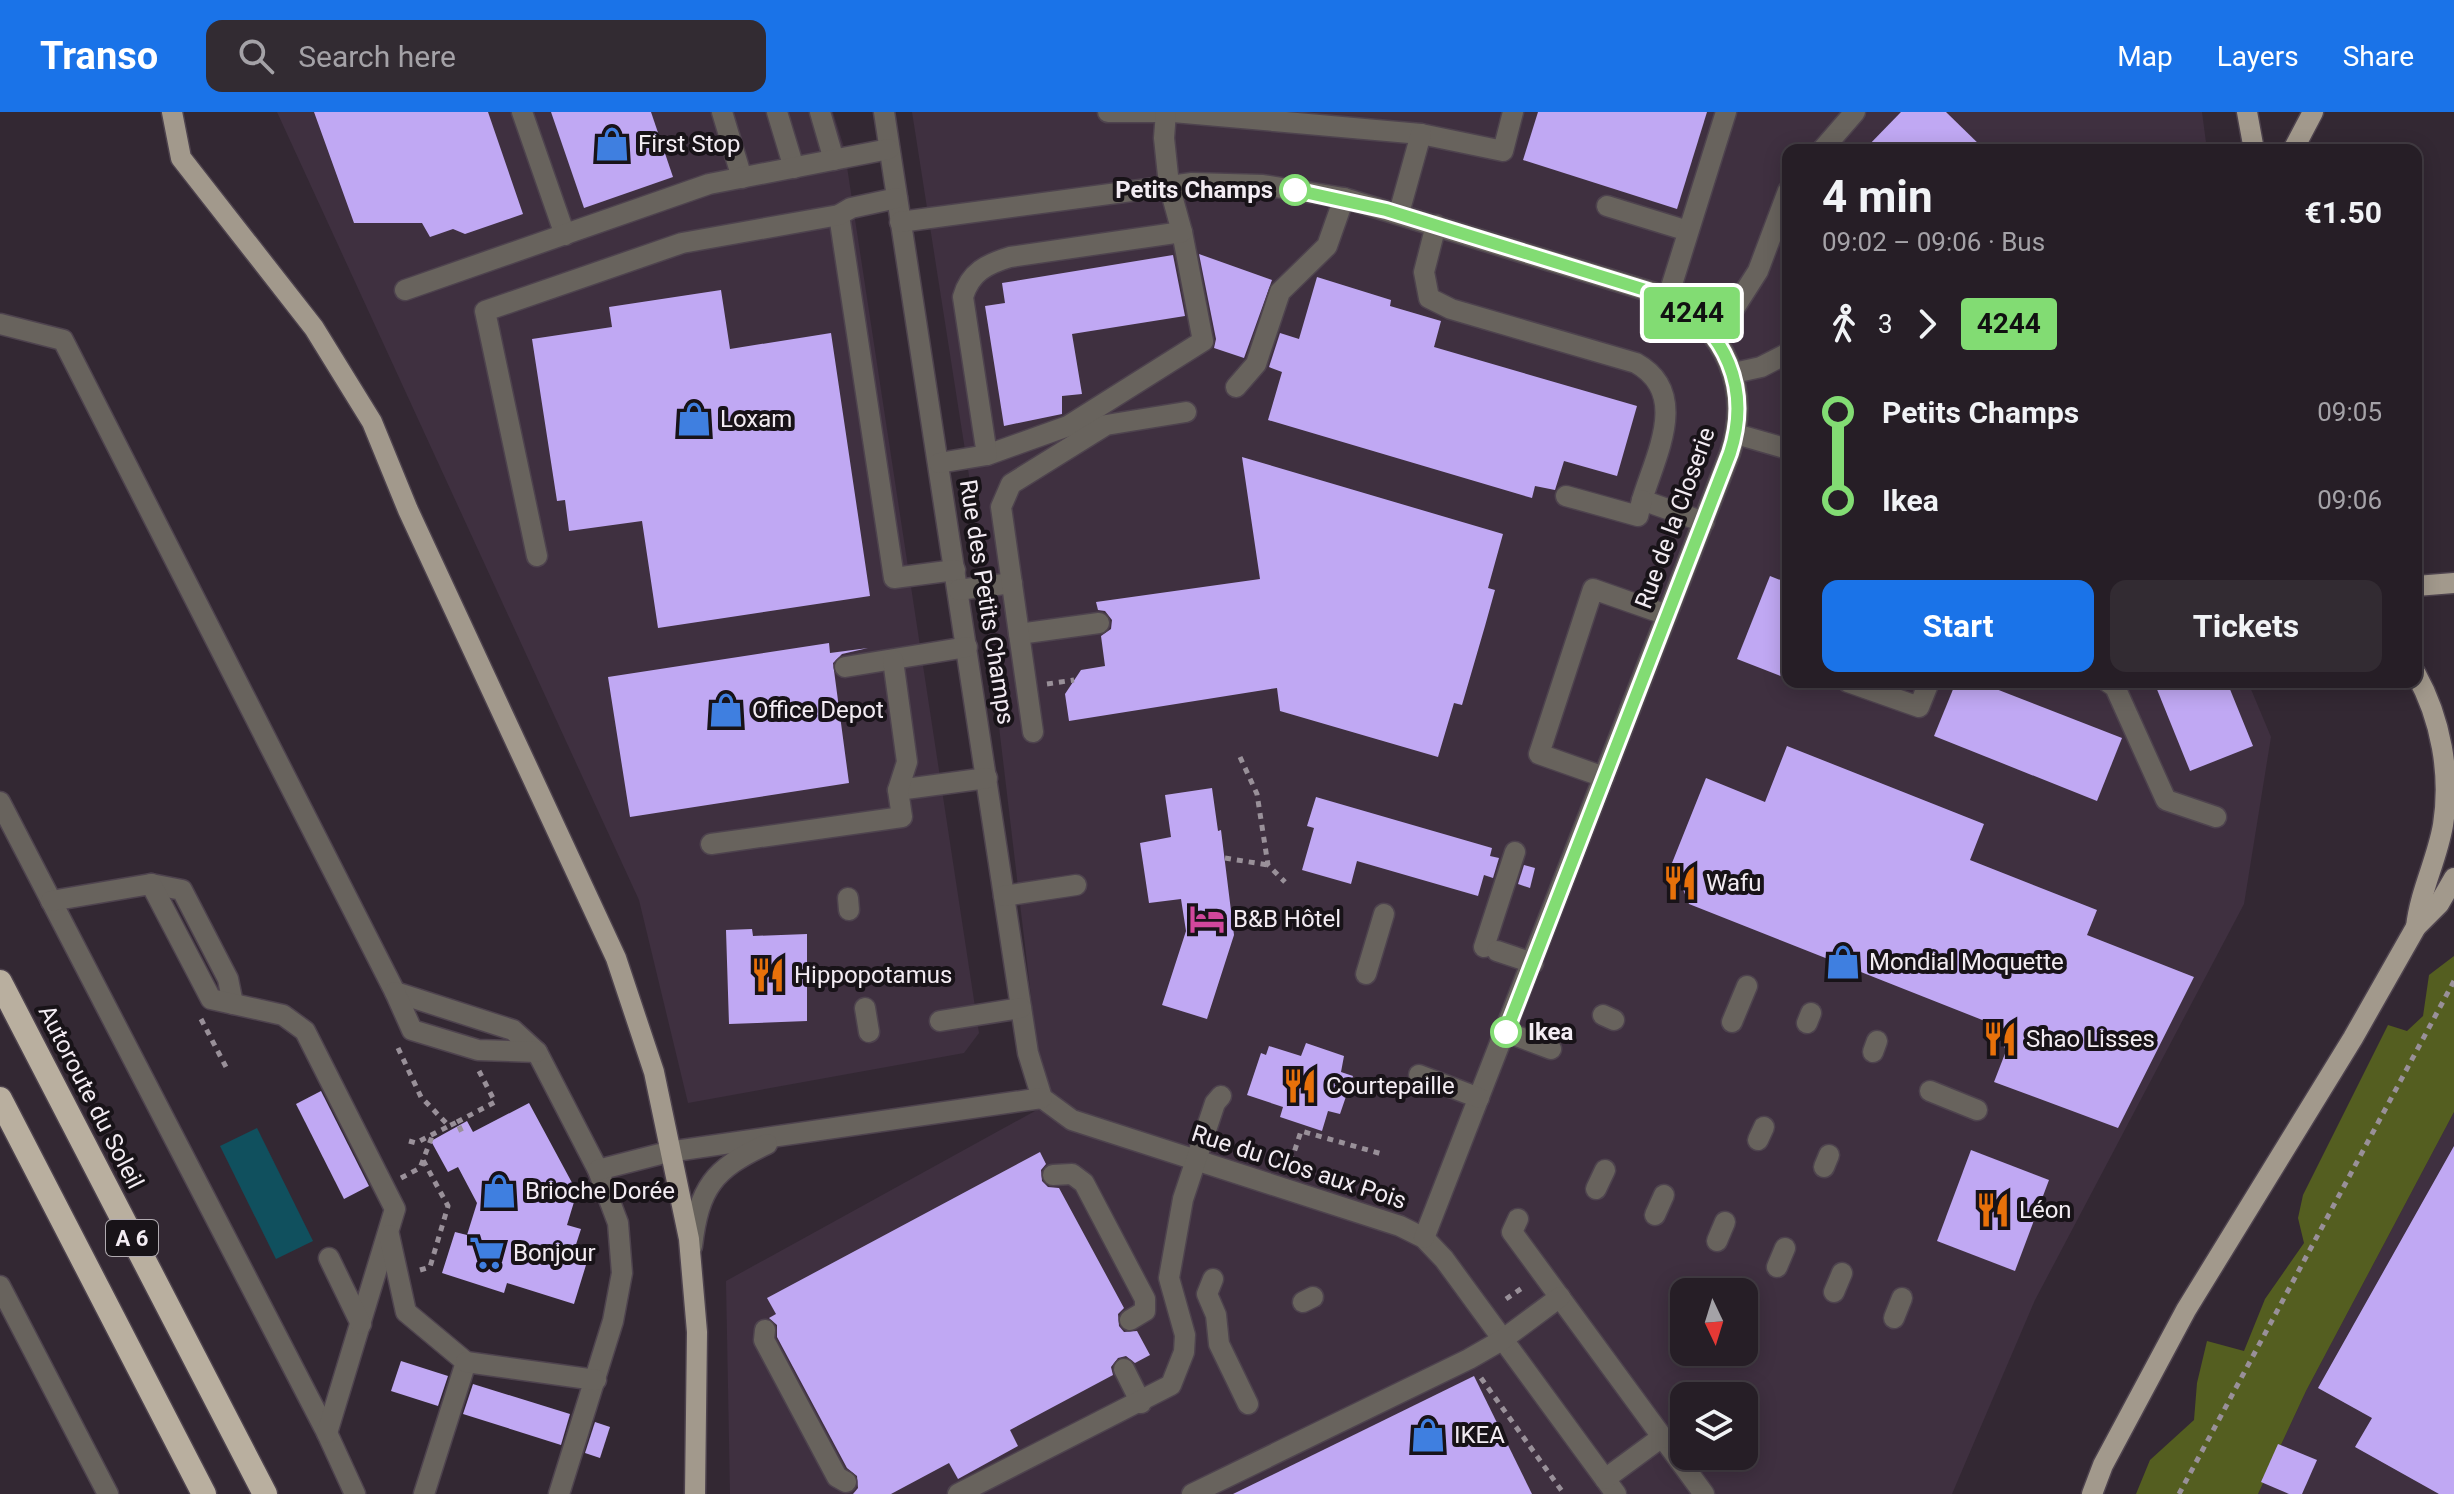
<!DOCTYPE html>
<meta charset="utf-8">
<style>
body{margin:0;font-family:Roboto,sans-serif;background:#322b32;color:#f1f3f6;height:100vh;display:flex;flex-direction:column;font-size:30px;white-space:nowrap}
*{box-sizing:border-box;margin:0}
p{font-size:26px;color:#a4a2a7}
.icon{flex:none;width:44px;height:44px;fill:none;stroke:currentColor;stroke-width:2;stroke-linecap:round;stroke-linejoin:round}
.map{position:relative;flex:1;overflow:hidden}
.drawer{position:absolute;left:1782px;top:32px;width:640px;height:544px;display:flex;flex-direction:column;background:#261e26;border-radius:16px;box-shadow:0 4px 20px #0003,0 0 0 2px #423c43}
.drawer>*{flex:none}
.badge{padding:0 16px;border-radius:6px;font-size:28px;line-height:52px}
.needle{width:52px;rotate:176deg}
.controls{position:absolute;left:1670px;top:1166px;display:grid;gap:16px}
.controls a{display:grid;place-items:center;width:88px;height:88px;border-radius:16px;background:#261e26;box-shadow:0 4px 20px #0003,0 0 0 2px #423c43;font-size:40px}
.map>.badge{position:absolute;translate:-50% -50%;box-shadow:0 0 0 4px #fff}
.legs{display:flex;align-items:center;gap:12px;height:88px;padding:0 40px;font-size:26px}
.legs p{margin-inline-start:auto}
.head{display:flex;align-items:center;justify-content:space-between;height:136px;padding:0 40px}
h1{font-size:44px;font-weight:700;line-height:60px}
.cta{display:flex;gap:16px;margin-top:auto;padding:16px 40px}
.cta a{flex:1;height:92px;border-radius:16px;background:#1a73e8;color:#fff;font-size:32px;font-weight:700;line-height:92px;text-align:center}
.cta a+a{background:#322b32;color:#f1f3f6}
ul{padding:0 40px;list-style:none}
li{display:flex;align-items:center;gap:28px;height:88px;font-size:30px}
li i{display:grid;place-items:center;width:12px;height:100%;margin:0 10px;background:currentColor}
li i::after{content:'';width:20px;height:20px;margin:-10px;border:6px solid;border-radius:50%;background:#261e26}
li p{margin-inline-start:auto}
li:first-child i{background:linear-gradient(#0000 50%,currentColor 0)}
li:last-child i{background:linear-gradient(currentColor 50%,#0000 0)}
header{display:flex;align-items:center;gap:48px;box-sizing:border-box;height:112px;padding:0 40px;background:#1a73e8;color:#fff}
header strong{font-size:38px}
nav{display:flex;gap:44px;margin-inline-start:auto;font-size:28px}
.search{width:560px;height:72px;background:#322b32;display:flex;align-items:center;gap:20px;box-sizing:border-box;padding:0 28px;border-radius:16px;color:#a4a2a7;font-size:30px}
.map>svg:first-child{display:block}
.built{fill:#3f3040;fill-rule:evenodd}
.forest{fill:#545e20}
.water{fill:#10505e}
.building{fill:#c0a8f3}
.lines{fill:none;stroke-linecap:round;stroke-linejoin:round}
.minor-casing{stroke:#4e434e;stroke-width:23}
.major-casing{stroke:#4e434e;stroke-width:23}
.highway-casing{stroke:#4e434e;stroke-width:27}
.path{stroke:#999099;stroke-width:5;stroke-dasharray:6 6;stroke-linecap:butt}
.minor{stroke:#68635d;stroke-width:20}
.major{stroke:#a2998c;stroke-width:20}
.highway{stroke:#b9af9f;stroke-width:24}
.line-1-casing{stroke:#fff;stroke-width:18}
.line-1{stroke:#82dc73;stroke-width:12}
.stop-1-dot{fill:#fff;stroke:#82dc73;stroke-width:4}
.labels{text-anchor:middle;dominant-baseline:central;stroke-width:8;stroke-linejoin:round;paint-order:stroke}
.shield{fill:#181318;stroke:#b1abb1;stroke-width:2}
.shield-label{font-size:22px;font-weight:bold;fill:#f3ecf3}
.poi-label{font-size:24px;fill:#f3ecf3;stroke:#181318;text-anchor:start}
.stop-label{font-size:24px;font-weight:bold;fill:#f3ecf3;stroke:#181318;text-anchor:end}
.street-label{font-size:24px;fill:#f3ecf3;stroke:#181318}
</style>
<header>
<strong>Transo</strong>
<div class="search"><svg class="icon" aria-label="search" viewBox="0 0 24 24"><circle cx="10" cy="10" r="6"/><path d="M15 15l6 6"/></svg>Search here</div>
<nav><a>Map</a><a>Layers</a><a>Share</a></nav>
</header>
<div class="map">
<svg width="2454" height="1382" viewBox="0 0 2454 1382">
<rect width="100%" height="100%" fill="#332833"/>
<g class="built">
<polygon points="277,0 833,0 844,35 979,921 964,941 688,991 639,788"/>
<path d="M 912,0 L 2202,0 L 2207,38 L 1788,38 L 1788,570 L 2248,570 L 2271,625 L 2244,792 L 2035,1188 L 1952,1382 L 730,1382 L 726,1169 L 1044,994 L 970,370 ZM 1684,1180 L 1744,1180 L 1744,1240 L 1684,1240 ZM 1684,1284 L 1744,1284 L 1744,1344 L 1684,1344 Z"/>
<polygon points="2454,1000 2454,1382 2258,1382 2306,1279"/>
</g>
<polygon class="forest" points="2454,844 2454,1000 2306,1279 2258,1382 2136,1382 2150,1348 2194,1308 2197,1271 2207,1229 2244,1239 2265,1187 2304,1131 2298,1106 2303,1083 2388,913 2407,919 2423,904 2429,863"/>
<polygon class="water" points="257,1016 313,1129 276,1147 220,1034"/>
<g class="building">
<polygon points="314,0 488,0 523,102 465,122 453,117 430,125 422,111 354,111"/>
<polygon points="551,0 651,0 673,65 584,96"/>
<polygon points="1538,0 1707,0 1677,97 1523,48"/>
<polygon points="1901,0 1946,0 1985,38 1864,38"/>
<polygon points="1199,142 1272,168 1244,246 1214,236 1216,227"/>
<polygon points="1173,143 1185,204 1072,222 1082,282 1062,284 1062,302 1004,314 985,194 1005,191 1002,171"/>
<polygon points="1317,165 1391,188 1390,194 1441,209 1434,235 1637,294 1617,364 1564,349 1555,378 1535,374 1532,386 1268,308 1282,260 1269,255 1280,221 1299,227"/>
<polygon points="721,178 730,237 831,221 870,484 658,516 642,409 569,419 565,388 557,389 532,227 612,215 609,195"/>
<polygon points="1242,345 1503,422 1488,476 1495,478 1485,514 1462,593 1454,591 1438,645 1280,599 1277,576 1069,609 1065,582 1081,558 1105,554 1101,524 1111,517 1112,508 1105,499 1098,498 1096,490 1260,467"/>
<polygon points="1770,464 1788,471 1788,567 1737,547"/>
<polygon points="829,531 830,541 868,536 842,542 833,551 849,671 630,705 608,565"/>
<polygon points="1956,570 1978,570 2122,626 2097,689 1934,624"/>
<polygon points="2154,570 2227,570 2253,634 2190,659"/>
<polygon points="1787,634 1984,712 1970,748 2097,798 2087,823 2194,865 2118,1016 1994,970 2006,939 1995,913 1689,792 1672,751 1706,666 1765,690"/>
<polygon points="1212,676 1218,719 1221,718 1234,823 1207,907 1162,893 1186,819 1181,787 1149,791 1140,731 1171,725 1165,683"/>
<polygon points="1316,685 1492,736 1490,744 1499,746 1493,766 1484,763 1478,784 1357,749 1351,772 1302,758 1314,716 1307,714"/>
<polygon points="1524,753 1535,756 1530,776 1518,772"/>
<polygon points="752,817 753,824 807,822 807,909 729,912 726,818"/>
<polygon points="1306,931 1344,944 1341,960 1353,964 1340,1002 1328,999 1322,1019 1280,1005 1283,995 1247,983 1261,941 1266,943 1269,934 1301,944"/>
<polygon points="321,979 369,1074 344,1087 296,992"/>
<polygon points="529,991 577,1080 567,1113 581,1117 571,1148 586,1153 574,1192 507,1171 504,1181 442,1161 455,1120 467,1123 477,1091 458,1055 448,1060 431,1029 467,1009 473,1020"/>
<polygon points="2454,1034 2454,1382 2439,1382 2355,1335 2372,1306 2318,1276"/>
<polygon points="1971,1038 2049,1068 2015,1159 1937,1129"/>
<polygon points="1040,1040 1046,1052 1041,1058 1042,1069 1048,1075 1059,1076 1124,1196 1118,1202 1119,1214 1124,1220 1137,1219 1150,1243 1135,1251 1126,1244 1118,1246 1111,1255 1113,1263 1010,1318 1018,1334 958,1367 949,1351 891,1382 853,1382 858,1376 857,1364 847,1356 777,1225 777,1213 769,1206 776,1202 767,1186"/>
<polygon points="401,1249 448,1264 438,1294 391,1279"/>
<polygon points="1474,1264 1532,1382 1233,1382"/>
<polygon points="473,1272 570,1302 561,1333 463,1302"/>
<polygon points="595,1310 610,1315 600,1346 585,1341"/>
<polygon points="2278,1332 2317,1348 2302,1382 2289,1382 2261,1370"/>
</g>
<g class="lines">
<g class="minor-casing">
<g id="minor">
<polyline points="522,0 565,123"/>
<polyline points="722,0 742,66"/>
<polyline points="777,0 794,56"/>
<polyline points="820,0 834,48"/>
<polyline points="884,0 1028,941 1042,986 1072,1008 1400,1114 1424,1126 1444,1147 1616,1382"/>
<polyline points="1108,0 1159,0"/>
<polyline points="1173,0 1421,22 1503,39 1513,0"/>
<polyline points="1822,38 1855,0"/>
<polyline points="1607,94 1688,119"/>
<polyline points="1399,101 1421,22"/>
<polyline points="839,103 894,466 955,458"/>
<path d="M 900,110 L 1192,71 L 1263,73 L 1344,86 L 1668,185 C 1726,219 1751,276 1730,341 L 1424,1126"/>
<path d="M 1436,113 L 1424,160 L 1429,186 L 1451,197 L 1636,251 C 1690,281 1656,342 1642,388 L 1704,410"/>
<polyline points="405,178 709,72 889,37"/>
<polyline points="1668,185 1726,0"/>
<polyline points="0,212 63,228 395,880 513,918 537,940 598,1058 618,1111 622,1161 613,1209 559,1382"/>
<polyline points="1716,225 1758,159 1788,79"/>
<polyline points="1734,261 1761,255 1788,241"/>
<polyline points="1236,275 1256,252 1280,180 1327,134 1344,86"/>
<polyline points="1736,322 1788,337"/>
<polyline points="987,343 1068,314 1203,229 1182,120"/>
<path d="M 939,351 L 987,343 L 963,185 C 970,160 987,152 1010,145 L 1182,120 L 1169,73 L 1164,26 L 1166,0"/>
<polyline points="1566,384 1638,404 1642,388"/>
<polyline points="537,444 485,199 682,131 839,103 851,96 897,86"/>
<polyline points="958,478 1012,471"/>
<polyline points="1019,522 1099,511"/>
<polyline points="845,555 967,535"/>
<polyline points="1848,570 1919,595 1929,570"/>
<polyline points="2108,570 2115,575 2166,688 2216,705"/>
<polyline points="1033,620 1001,395 1011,372 1106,313 1186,300"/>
<polyline points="1604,665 1539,642 1593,477 1667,503"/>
<polyline points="898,678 987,666"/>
<polyline points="0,690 327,1321 355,1382"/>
<polyline points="711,732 902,705 898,678 907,650 893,548"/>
<polyline points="151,772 182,778 228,867 233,892"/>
<polyline points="1004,784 1076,773"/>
<polyline points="848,786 849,798"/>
<polyline points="51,789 151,772 211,887 283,903 305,919 395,1097 327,1321"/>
<polyline points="1484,835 1515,740"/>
<polyline points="1497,839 1533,851"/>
<polyline points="1366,862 1384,802"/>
<polyline points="395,880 412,918 478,938 537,940"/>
<polyline points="865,896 869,920"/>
<polyline points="1603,903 1614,908"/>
<polyline points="940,909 1021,896"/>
<polyline points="1732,910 1747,874"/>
<polyline points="1807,911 1811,901"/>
<polyline points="1506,920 1551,937"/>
<polyline points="1873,940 1877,929"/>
<polyline points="1419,963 1479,986"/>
<polyline points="1930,979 1977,998"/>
<polyline points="1758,1028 1764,1015"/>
<polyline points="1824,1055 1829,1043"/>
<polyline points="598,1058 668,1040 1042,986"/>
<polyline points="1053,1063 1072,1062 1084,1071 1145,1187 1145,1199 1130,1208"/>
<polyline points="1596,1077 1605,1058"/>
<polyline points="1655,1103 1664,1083"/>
<polyline points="1518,1107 1512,1120 1704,1382"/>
<polyline points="389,1123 406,1200 466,1250 424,1382"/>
<polyline points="1717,1129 1725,1110"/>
<path d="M 692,1134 C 699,1076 713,1057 767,1032"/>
<polyline points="329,1146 361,1212"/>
<polyline points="1777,1155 1785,1136"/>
<polyline points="1213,1167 1207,1182 1216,1203 1219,1232 1248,1292"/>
<polyline points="0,1174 108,1382"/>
<polyline points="1834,1180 1842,1161"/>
<polyline points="1303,1190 1313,1185"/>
<polyline points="1894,1206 1902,1186"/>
<polyline points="765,1218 764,1228 837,1365 846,1370"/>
<polyline points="466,1250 596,1268"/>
<polyline points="1124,1257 1141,1291"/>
<polyline points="1605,1367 1662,1325"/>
<polyline points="958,1382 1171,1273 1184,1240 1185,1223 1169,1166 1183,1087 1215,991 1221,984"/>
<polyline points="1192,1382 1469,1247 1502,1228 1560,1185"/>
</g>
</g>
<g class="major-casing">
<g id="major">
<polyline points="172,0 181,46 314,216 372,310 408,398 616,846 654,960 689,1127 697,1220 695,1382"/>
<polyline points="2247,0 2254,38"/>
<polyline points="2293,38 2313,0"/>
<polyline points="2416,474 2454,471"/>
<path d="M 2416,815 C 2420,779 2437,748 2443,713 C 2451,662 2441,607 2416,562"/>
<polyline points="2092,1382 2103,1353 2186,1198 2353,926 2416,815 2439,792 2454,766"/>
</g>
</g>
<g class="highway-casing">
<g id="highway">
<polyline points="0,870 265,1382"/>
<polyline points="0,987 204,1382"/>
</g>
</g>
<g class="path">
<polyline points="1047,572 1074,568"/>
<polyline points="1240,645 1257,682 1268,753 1285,770"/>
<polyline points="1225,746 1268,753"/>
<polyline points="201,907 226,955"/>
<polyline points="398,936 421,985 449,1014 457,1010 464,1025"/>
<polyline points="457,1010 495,990 479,959"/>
<polyline points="409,1029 416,1031 449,1014"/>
<polyline points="1291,1050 1301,1019 1382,1042"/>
<polyline points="401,1066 420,1056 433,1022"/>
<polyline points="420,1158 430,1155 448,1094 423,1048"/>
<polyline points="1506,1187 1525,1174"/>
<polyline points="1481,1266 1564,1382"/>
<polyline points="2179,1382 2454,869"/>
</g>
<use href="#minor" class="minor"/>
<use href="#major" class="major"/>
<use href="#highway" class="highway"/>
</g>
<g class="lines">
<g class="line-1-casing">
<path id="line-1" d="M 1295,78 L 1386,98 L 1668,185 C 1726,219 1751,276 1730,341 L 1506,920"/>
</g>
<use href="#line-1" class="line-1"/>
</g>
<defs>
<g id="shop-bare" transform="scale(2.76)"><path d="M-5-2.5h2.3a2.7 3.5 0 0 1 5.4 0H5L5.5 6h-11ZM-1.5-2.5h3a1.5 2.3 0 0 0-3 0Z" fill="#3f7fe0" stroke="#181318" stroke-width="2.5" paint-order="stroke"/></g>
<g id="restaurant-bare" transform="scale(2.76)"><path d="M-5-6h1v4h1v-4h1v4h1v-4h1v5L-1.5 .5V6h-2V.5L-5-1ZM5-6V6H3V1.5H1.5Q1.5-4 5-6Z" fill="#e8710a" stroke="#181318" stroke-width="2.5" paint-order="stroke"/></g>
<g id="hotel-bare" transform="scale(2.76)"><path d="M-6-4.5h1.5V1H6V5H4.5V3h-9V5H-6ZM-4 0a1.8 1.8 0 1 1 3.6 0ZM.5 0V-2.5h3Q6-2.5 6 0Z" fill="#d1479c" stroke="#181318" stroke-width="2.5" paint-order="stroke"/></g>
<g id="supermarket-bare" transform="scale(2.76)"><path d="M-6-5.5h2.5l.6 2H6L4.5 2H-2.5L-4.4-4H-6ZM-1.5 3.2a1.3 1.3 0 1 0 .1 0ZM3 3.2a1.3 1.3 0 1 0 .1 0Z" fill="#3f7fe0" stroke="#181318" stroke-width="2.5" paint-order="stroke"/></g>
</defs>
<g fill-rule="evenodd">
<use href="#shop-bare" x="612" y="32"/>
<use href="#shop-bare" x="694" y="307"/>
<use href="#shop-bare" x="726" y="598"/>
<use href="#restaurant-bare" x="1680" y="771"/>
<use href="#hotel-bare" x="1207" y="807"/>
<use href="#shop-bare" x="1843" y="850"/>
<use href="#restaurant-bare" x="768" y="863"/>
<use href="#restaurant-bare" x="2000" y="927"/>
<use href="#restaurant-bare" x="1300" y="974"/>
<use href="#shop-bare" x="499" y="1079"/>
<use href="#restaurant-bare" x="1993" y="1098"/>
<use href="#supermarket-bare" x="487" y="1141"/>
<use href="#shop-bare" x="1428" y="1323"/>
</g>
<g class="stop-1-dot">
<circle cx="1295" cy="78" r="14"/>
<circle cx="1506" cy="920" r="14"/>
</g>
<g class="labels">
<rect class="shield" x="106" y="1108" width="52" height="36" rx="6"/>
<g class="shield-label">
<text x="132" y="1126">A 6</text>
</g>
<g class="poi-label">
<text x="638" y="32">First Stop</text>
<text x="720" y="307">Loxam</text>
<text x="752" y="598">Office Depot</text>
<text x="1706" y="771">Wafu</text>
<text x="1233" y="807">B&amp;B Hôtel</text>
<text x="1869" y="850">Mondial Moquette</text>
<text x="794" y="863">Hippopotamus</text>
<text x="2026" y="927">Shao Lisses</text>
<text x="1326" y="974">Courtepaille</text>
<text x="525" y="1079">Brioche Dorée</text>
<text x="2019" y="1098">Léon</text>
<text x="513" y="1141">Bonjour</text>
<text x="1454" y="1323">IKEA</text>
</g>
<g class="stop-label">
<text x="1273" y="78">Petits Champs</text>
<text x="1528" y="920" text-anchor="start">Ikea</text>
</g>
<g class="street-label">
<text transform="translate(1675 406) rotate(-70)">Rue de la Closerie</text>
<text transform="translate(987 490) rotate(81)">Rue des Petits Champs</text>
<text transform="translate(91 985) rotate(63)">Autoroute du Soleil</text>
<text transform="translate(1299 1055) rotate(18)">Rue du Clos aux Pois</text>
</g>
</g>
</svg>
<div class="controls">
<a><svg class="needle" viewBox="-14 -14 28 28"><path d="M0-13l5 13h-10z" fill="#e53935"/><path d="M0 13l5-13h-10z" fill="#a4a2a7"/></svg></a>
<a><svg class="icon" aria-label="layers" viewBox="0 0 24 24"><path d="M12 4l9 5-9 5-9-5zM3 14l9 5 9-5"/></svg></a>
</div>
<b class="badge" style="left:1692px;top:201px;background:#82dc73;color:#111">4244</b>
<section class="drawer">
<div class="head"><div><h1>4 min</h1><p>09:02 – 09:06 · Bus</p></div><b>€1.50</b></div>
<div class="legs"><svg class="icon" aria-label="walk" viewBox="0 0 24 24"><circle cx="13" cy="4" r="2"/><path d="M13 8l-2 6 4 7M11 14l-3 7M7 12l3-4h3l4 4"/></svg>3<svg class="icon" aria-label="forward" viewBox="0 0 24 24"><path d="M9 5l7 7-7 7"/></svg><b class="badge" style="background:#82dc73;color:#111">4244</b></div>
<ul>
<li><i style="color:#82dc73"></i><b>Petits Champs</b><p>09:05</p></li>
<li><i style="color:#82dc73"></i><b>Ikea</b><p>09:06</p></li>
</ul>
<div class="cta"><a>Start</a><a>Tickets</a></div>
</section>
</div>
